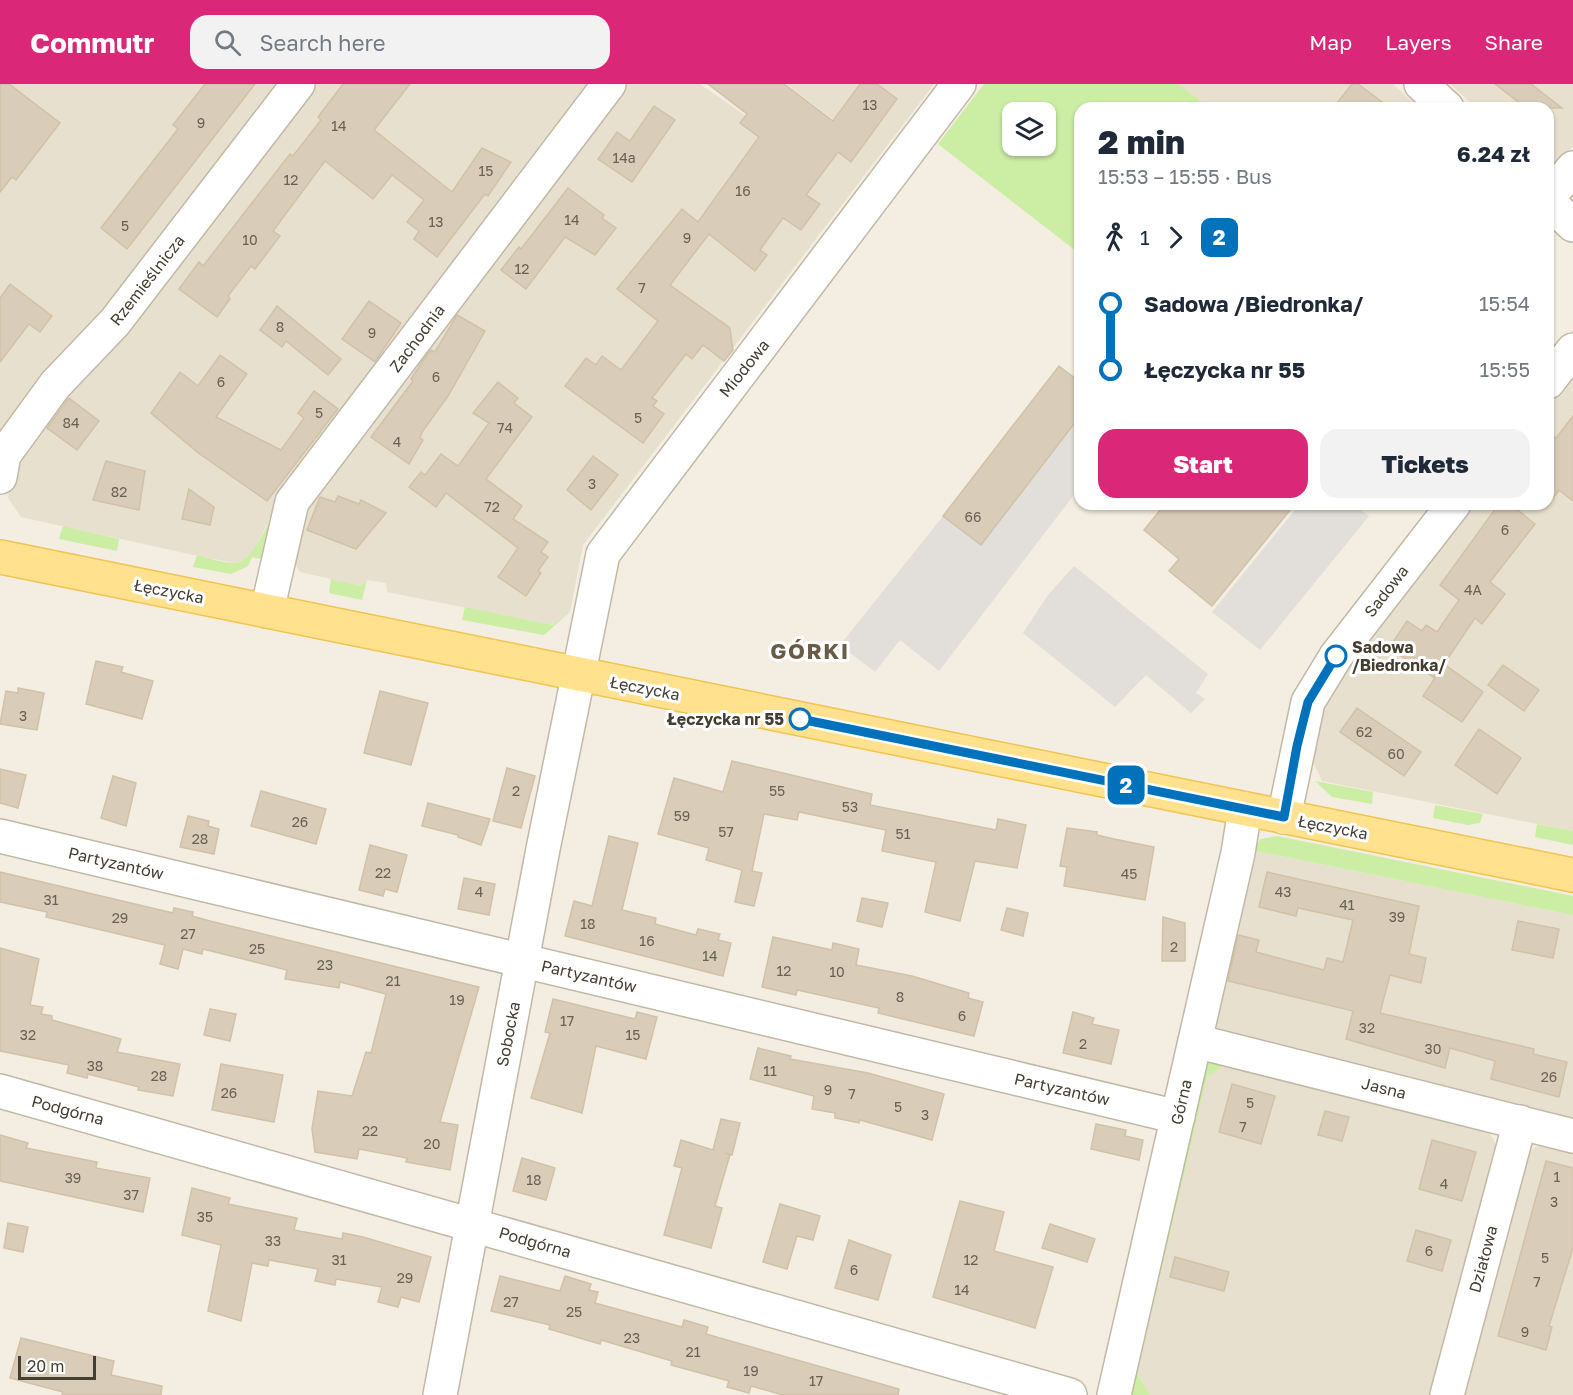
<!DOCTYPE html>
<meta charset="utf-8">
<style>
body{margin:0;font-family:"Golos Text",sans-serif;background:#f2f2f3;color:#1f2937;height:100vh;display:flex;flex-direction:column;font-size:22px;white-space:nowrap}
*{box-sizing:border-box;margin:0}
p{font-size:20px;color:#747a83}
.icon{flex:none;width:33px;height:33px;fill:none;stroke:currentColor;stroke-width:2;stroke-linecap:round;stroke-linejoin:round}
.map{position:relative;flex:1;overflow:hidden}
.panel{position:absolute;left:1074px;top:18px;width:480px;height:408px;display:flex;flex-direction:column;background:#fff;border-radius:18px;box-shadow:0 2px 4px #0004}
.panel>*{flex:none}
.badge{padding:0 12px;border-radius:9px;font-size:21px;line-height:39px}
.tools{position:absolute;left:1002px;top:18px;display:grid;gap:12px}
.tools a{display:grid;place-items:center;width:54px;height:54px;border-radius:12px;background:#fff;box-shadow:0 2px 4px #0004;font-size:30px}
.scale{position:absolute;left:18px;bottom:15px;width:78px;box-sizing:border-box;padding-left:6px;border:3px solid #443d31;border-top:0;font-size:16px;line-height:21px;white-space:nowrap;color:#443d31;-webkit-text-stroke:4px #fff;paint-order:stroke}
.map>.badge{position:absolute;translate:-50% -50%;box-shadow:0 0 0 3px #fff}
.legs{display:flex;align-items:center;gap:9px;height:66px;padding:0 24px;font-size:20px}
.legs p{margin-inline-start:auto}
.head{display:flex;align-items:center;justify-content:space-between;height:102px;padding:0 24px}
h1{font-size:33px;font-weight:800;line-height:45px}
.primary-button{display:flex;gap:12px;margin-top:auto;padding:12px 24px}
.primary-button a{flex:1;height:69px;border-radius:18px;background:#db2777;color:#fff;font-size:24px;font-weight:800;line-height:69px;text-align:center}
.primary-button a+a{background:#f2f2f3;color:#1f2937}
ul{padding:0 24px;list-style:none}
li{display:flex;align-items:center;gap:21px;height:66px;font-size:22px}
li i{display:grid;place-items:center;width:9px;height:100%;margin:0 8px;background:currentColor}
li i::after{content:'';width:15px;height:15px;margin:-8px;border:4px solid;border-radius:50%;background:#fff}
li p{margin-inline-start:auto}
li:first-child i{background:linear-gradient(#0000 50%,currentColor 0)}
li:last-child i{background:linear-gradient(currentColor 50%,#0000 0)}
header{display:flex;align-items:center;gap:36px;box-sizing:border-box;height:84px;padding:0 30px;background:#db2777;color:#fff}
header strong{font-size:28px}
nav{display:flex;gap:33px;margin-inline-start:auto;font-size:21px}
.search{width:420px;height:54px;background:#f2f2f3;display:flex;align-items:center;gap:15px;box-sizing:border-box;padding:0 21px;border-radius:18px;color:#747a83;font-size:22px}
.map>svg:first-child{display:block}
.residential{fill:#e8e0ce}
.green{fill:#cbeda4;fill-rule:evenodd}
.parking{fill:#e2dfda}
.building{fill:#d9ccb8;stroke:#d1c2a7;stroke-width:1.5}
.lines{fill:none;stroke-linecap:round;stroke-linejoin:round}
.minor-casing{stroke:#c1b9a6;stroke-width:36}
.major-casing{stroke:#f1c450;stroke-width:36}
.minor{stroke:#fff;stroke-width:33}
.major{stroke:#ffe18e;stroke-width:33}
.line-1-casing{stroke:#fff;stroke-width:14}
.line-1{stroke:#0072bc;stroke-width:9}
.stop-1-dot{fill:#fff;stroke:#0072bc;stroke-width:3}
.labels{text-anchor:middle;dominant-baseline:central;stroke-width:6;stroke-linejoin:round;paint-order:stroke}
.number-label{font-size:14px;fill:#696153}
.street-label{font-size:16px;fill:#443d31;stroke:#fff}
.stop-label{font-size:16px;font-weight:bold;fill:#443d31;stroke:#fff;text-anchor:start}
.district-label{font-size:22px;font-weight:bold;letter-spacing:1.5px;fill:#685c47;stroke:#fff}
</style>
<header>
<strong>Commutr</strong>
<div class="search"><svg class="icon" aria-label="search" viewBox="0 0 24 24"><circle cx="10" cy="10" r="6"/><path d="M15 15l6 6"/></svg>Search here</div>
<nav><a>Map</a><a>Layers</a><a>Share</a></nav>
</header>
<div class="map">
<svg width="1573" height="1311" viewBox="0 0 1573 1311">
<rect width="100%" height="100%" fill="#f3eee1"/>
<g class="residential">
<polygon points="0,0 286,0 0,356"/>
<polygon points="314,0 593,0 279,416 255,465 242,478 234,479 189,470 21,433 8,414 14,376"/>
<polygon points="624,0 700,0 746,32 741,40 804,83 839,40 786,0 934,0 583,461 570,528 553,541 387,508 386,499 367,496 361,502 300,488 291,472 301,424"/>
<polygon points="1179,0 1393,0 1419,24 1210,24"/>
<polygon points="1450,0 1573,0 1573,62 1558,81 1548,82 1548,24 1476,24"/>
<polygon points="1573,292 1573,747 1322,697 1314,680 1304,678 1320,622 1475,420 1548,420 1548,325"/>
<polygon points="1251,766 1573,831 1573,1040 1234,954 1217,945 1213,932"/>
<polygon points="1229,978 1484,1040 1500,1066 1435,1311 1150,1311 1137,1290 1207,993"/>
<polygon points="1550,1054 1573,1061 1573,1311 1456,1311 1521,1073"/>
</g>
<g class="green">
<path d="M 984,0 L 1179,0 L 1210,24 L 1080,24 L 1080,170 L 938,60 ZM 1012,28 L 1046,28 L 1046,62 L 1012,62 Z"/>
<path d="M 279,417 L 265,476 L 252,473 L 248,482 L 231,490 L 193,483 L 197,471 C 209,474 223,479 234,479 C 254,479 271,432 279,417 Z"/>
<polygon points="63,442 119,455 117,467 59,455"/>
<polygon points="331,495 361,502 367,496 362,516 329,509"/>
<polygon points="465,523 553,541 570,528 544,551 462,536"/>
<polygon points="1315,697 1373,708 1372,720 1332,713"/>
<polygon points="1435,721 1483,730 1480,739 1468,741 1433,734"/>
<polygon points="1537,740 1573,747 1573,761 1535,753"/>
<polygon points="1277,752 1573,812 1573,831 1251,766 1261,755"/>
<polygon points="1217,974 1229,978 1207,993 1137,1290 1150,1311 1130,1311 1205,979"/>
</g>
<g class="parking">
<polygon points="1080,332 1080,403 939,587 900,556 875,588 840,561 943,432 981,461"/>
<polygon points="1300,420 1353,420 1369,432 1260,566 1212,528"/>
<polygon points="1074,482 1208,590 1196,609 1205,615 1191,629 1146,591 1115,623 1023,549 1048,511"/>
</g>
<g class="building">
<polygon points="0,0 9,0 60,39 16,96 12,93 0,108"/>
<polygon points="205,0 255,0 127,165 101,144 178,45 173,41"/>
<polygon points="343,0 410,0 374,46 452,108 482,64 511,78 488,112 485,110 437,173 414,155 419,147 407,138 424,116 392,91 373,115 325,77 273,147 280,152 255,185 251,182 228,212 230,215 217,233 179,205 199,178 203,182 290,70 293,72 321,36 318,33"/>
<polygon points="708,0 784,0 833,37 860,0 877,0 897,15 851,78 838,68 806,111 820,120 801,146 783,134 760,166 767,171 755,187 709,150 670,201 730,244 733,266 724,277 703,261 692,275 686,270 652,314 657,317 653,322 664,330 643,359 565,302 586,274 596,281 602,272 621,286 658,237 617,205 682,125 698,138 759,53 740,39 747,30"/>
<polygon points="1352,0 1358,0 1390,24 1333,24"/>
<polygon points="1495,0 1531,0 1562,24 1526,24"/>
<polygon points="654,22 675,36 632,98 598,75 617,48 630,57"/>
<polygon points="568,104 604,131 602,134 616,144 595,171 565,153 526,205 501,186 519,163 521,165"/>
<polygon points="10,200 52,232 40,248 29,240 0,278 0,214"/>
<polygon points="369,217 401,239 375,278 342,255"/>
<polygon points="277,222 341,275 328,291 286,257 282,263 260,246"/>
<polygon points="457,231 485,247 448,312 422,348 420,354 423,356 409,380 371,353 413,297 411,295 426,272 431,266 435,268"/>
<polygon points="220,271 247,290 216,333 281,366 304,334 298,329 314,307 338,325 267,417 197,368 151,329 180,288 198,302"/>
<polygon points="1059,282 1080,298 1080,332 981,461 943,432"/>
<polygon points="498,298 518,314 514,319 532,333 486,395 522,422 513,435 548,458 541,468 548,473 538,487 541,489 526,512 498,493 518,464 446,409 436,423 409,403 421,388 425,391 441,370 458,382 489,339 473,329"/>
<polygon points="69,314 99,337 77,366 47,344"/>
<polygon points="1573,332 1573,417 1559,406 1548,421 1548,349 1556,354"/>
<polygon points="593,372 618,391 591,426 567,406"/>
<polygon points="106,377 145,387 139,426 93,416"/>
<polygon points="189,405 214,423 210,441 182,435"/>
<polygon points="338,412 359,420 361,416 386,429 356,465 307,446 320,413 335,418"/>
<polygon points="1165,420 1295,420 1212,522 1169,487 1179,475 1144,446"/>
<polygon points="1499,420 1510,420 1535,440 1490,498 1505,510 1482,540 1475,534 1444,580 1483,608 1462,638 1423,612 1435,594 1389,564 1407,537 1422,547 1426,541 1437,548 1459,516 1440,501"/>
<polygon points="96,577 123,583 121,588 153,597 142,635 86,620"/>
<polygon points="1503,581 1539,606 1524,627 1488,601"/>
<polygon points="18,604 44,609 37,646 0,640 6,607 18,609"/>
<polygon points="380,607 428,619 411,681 364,669"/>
<polygon points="1357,624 1421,668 1404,692 1340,648"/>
<polygon points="1479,645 1521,674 1497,710 1455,681"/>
<polygon points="732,677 872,710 870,721 996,746 998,735 1026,741 1017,784 975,777 960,837 925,828 936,778 882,767 886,746 799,728 797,736 764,730 752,787 762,789 754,822 735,818 742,786 706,776 709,764 658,750 674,694 723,708"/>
<polygon points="507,684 535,692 521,744 493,737"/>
<polygon points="0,685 26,691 18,724 0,719"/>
<polygon points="113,692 136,699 126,742 101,734"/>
<polygon points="261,707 326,725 316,760 251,742"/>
<polygon points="428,719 490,735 481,761 458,753 458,751 422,742"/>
<polygon points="188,732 209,737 208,742 219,745 214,770 180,763"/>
<polygon points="1067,744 1097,748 1097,751 1114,755 1154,763 1145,816 1064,802 1067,783 1060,782"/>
<polygon points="609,752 638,759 622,826 656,834 655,840 696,851 698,845 720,850 718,856 731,859 723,892 565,852 574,817 592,822"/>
<polygon points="370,761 407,771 397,808 385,805 383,812 359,806"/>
<polygon points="0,788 173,829 174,824 193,828 192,832 210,837 479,903 440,1038 458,1041 450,1086 406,1078 407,1074 359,1065 357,1075 315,1068 312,1045 318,1007 352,1012 366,968 371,969 386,910 340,898 339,904 285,895 287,886 203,865 202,870 183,865 178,885 160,880 165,861 46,833 47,828 0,818"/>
<polygon points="1267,788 1419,822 1409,870 1426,874 1421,899 1390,891 1380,929 1534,965 1533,970 1567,978 1559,1013 1491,995 1495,977 1450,964 1445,984 1346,955 1353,927 1228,897 1238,851 1259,856 1256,868 1324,886 1327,874 1343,878 1353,836 1298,824 1296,832 1259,823"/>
<polygon points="464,794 495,800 489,831 458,825"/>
<polygon points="862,814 888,819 882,843 857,837"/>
<polygon points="1007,824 1028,829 1023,852 1001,846"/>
<polygon points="1163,833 1185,839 1185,877 1162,877"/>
<polygon points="1518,837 1559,845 1553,874 1512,866"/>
<polygon points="773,853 832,866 833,859 859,865 856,881 912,892 969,909 968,914 983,918 974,952 878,929 879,924 797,906 796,911 762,903"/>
<polygon points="0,864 39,875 30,921 43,923 41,930 52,932 52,936 121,955 117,968 180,980 173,1012 138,1006 139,1003 88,990 87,994 67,989 69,981 0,967"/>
<polygon points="553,915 635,935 637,928 657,933 646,975 596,962 582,1029 531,1014 550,949 545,948"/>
<polygon points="210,925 236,930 230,957 204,951"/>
<polygon points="1073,928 1094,934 1092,940 1119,946 1111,980 1063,969"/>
<polygon points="758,964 791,972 790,975 868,989 944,1010 932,1056 860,1036 859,1039 835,1034 835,1029 812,1025 814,1012 750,995"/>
<polygon points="221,980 283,991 274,1038 212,1026"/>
<polygon points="1232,1000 1275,1012 1261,1060 1219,1048"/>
<polygon points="1325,1027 1349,1033 1342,1057 1318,1051"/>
<polygon points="721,1035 740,1039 732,1071 725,1069 730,1071 715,1122 722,1124 711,1164 664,1151 682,1084 674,1082 681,1056 713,1066"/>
<polygon points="1096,1040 1126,1046 1125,1052 1143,1056 1139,1076 1091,1065"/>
<polygon points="0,1051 28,1059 26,1064 97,1078 96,1084 150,1094 143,1128 0,1097"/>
<polygon points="1432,1056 1476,1068 1462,1117 1419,1105"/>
<polygon points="522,1074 555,1084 546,1116 513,1107"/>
<polygon points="1546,1077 1573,1084 1573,1164 1549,1242 1552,1243 1546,1266 1498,1252"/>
<polygon points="192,1104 230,1114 228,1120 297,1134 294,1146 342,1155 343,1149 363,1153 431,1173 419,1218 401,1213 398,1223 378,1218 382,1203 336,1195 335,1201 315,1197 318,1185 269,1176 268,1182 252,1179 241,1237 208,1227 221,1161 182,1151"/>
<polygon points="960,1117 1004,1128 994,1167 1053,1183 1035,1244 933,1213"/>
<polygon points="780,1120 820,1132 813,1156 797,1152 787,1185 763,1178"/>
<polygon points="8,1139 28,1143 23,1168 4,1164"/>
<polygon points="1050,1140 1095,1155 1087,1178 1042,1164"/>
<polygon points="1416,1146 1451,1156 1442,1187 1407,1177"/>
<polygon points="849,1156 891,1171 878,1216 835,1204"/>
<polygon points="1175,1173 1229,1188 1224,1207 1170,1193"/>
<polygon points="500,1192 560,1207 565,1192 591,1200 589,1206 598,1208 595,1219 682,1243 684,1236 708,1243 706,1250 899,1305 898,1311 783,1311 751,1302 749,1309 727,1303 729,1297 671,1281 672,1277 601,1256 600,1260 549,1245 550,1241 491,1227"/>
<polygon points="21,1254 114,1277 111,1291 162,1302 161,1311 62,1311 63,1308 10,1294"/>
</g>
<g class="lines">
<g class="minor-casing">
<g id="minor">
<polyline points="1421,0 1447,24"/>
<polyline points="1548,114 1573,84"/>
<polyline points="1548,117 1573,141"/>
<polyline points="1548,298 1573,266"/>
<polyline points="0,393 4,371 55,301 115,238 298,0"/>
<polyline points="267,527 292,418 609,0"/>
<polyline points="1284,733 1308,618 1336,572 1454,420"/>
<polyline points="0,752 1178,1033"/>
<polyline points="1195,957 1573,1052"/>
<polyline points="0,1007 1070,1311"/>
<polyline points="440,1311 543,765 603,470 959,0"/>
<polyline points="1114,1311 1238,769 1245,725"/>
<polyline points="1447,1311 1520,1038"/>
</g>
</g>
<g class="major-casing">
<polyline id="major" points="0,473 1573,791"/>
</g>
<use href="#minor" class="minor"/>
<use href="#major" class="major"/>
</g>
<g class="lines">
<g class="line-1-casing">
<polyline id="line-1" points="800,635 1284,733 1297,662 1308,618 1336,572"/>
</g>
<use href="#line-1" class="line-1"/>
</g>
<g class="stop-1-dot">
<circle cx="1336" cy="572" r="10"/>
<circle cx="800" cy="635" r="10"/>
</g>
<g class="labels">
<g class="number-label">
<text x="870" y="20">13</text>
<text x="201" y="38">9</text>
<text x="339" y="41">14</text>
<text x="624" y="73">14a</text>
<text x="486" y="86">15</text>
<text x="291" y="95">12</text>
<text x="743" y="106">16</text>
<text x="572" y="135">14</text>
<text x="436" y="137">13</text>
<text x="125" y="141">5</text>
<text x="687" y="153">9</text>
<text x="250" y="155">10</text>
<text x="522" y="184">12</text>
<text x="642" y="203">7</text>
<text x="280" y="242">8</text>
<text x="372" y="248">9</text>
<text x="436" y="292">6</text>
<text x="221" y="297">6</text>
<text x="319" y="328">5</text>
<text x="638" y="333">5</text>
<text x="71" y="338">84</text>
<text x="505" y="343">74</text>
<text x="397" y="357">4</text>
<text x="592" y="399">3</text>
<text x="119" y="407">82</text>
<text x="492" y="422">72</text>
<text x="973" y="432">66</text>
<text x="1505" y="445">6</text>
<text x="1473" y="505">4A</text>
<text x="23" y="631">3</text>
<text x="1364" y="647">62</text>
<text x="1396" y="669">60</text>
<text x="516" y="706">2</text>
<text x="777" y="706">55</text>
<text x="850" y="722">53</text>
<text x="682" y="731">59</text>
<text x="300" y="737">26</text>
<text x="726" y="747">57</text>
<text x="903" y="749">51</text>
<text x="200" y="754">28</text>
<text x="383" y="788">22</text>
<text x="1129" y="789">45</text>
<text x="479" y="807">4</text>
<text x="1283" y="807">43</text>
<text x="51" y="815">31</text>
<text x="1347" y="820">41</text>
<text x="1397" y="832">39</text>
<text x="120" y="833">29</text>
<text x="588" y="839">18</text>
<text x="188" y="849">27</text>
<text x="647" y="856">16</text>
<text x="1174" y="862">2</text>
<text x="257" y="864">25</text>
<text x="710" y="871">14</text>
<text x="325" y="880">23</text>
<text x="784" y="886">12</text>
<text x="837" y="887">10</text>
<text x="393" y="896">21</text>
<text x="900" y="912">8</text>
<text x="457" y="915">19</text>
<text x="962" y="931">6</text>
<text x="567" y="936">17</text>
<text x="1367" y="943">32</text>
<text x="28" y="950">32</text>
<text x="633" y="950">15</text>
<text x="1083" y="959">2</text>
<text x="1433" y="964">30</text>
<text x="95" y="981">38</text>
<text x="770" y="986">11</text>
<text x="159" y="991">28</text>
<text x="1549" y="992">26</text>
<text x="828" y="1005">9</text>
<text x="229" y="1008">26</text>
<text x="852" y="1009">7</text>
<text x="1250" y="1018">5</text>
<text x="898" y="1022">5</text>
<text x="925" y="1030">3</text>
<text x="1243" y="1042">7</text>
<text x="370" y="1046">22</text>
<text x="432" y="1059">20</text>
<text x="1557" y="1092">1</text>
<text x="73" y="1093">39</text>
<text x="534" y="1095">18</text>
<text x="1444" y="1099">4</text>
<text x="131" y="1110">37</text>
<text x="1554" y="1117">3</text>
<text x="205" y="1132">35</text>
<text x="273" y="1156">33</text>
<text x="1429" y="1166">6</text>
<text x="1545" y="1173">5</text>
<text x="339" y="1175">31</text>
<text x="971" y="1175">12</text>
<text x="854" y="1185">6</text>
<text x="405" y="1193">29</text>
<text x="1537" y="1197">7</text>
<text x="962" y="1205">14</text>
<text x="511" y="1217">27</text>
<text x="574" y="1227">25</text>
<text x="1525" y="1247">9</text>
<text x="632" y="1253">23</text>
<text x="693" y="1267">21</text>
<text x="751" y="1286">19</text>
<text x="816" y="1296">17</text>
</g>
<g class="street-label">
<text transform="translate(147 196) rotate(-52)">Rzemieślnicza</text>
<text transform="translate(417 254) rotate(-53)">Zachodnia</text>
<text transform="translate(744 284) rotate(-51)">Miodowa</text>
<text transform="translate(169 507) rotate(11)">Łęczycka</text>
<text transform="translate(1386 507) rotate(-52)">Sadowa</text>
<text transform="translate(645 604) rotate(11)">Łęczycka</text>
<text transform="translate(1333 743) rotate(11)">Łęczycka</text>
<text transform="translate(116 779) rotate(13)">Partyzantów</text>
<text transform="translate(589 892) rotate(13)">Partyzantów</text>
<text transform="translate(508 950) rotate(-79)">Sobocka</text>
<text transform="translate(1384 1004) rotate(14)">Jasna</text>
<text transform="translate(1062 1005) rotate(13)">Partyzantów</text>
<text transform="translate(1181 1018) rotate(-77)">Górna</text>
<text transform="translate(68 1026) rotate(15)">Podgórna</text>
<text transform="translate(535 1158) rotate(16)">Podgórna</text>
<text transform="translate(1483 1175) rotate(-75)">Działowa</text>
</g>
<g class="stop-label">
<text x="1352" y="563">Sadowa<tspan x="1352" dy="18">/Biedronka/</tspan></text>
<text x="784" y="635" text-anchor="end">Łęczycka nr 55</text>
</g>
<g class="district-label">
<text x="810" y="566">GÓRKI</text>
</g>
</g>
</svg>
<div class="tools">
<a><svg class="icon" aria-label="layers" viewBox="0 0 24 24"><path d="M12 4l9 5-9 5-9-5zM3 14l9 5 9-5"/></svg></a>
</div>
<div class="scale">20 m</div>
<b class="badge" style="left:1126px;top:701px;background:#0072bc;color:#fff">2</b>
<section class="panel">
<div class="head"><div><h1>2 min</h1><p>15:53 – 15:55 · Bus</p></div><b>6.24 zł</b></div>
<div class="legs"><svg class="icon" aria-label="walk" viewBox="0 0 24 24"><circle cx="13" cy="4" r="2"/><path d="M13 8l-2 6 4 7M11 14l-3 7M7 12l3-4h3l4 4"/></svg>1<svg class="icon" aria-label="forward" viewBox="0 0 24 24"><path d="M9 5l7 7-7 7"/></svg><b class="badge" style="background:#0072bc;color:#fff">2</b></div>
<ul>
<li><i style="color:#0072bc"></i><b>Sadowa /Biedronka/</b><p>15:54</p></li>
<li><i style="color:#0072bc"></i><b>Łęczycka nr 55</b><p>15:55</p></li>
</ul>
<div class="primary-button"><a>Start</a><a>Tickets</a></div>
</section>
</div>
